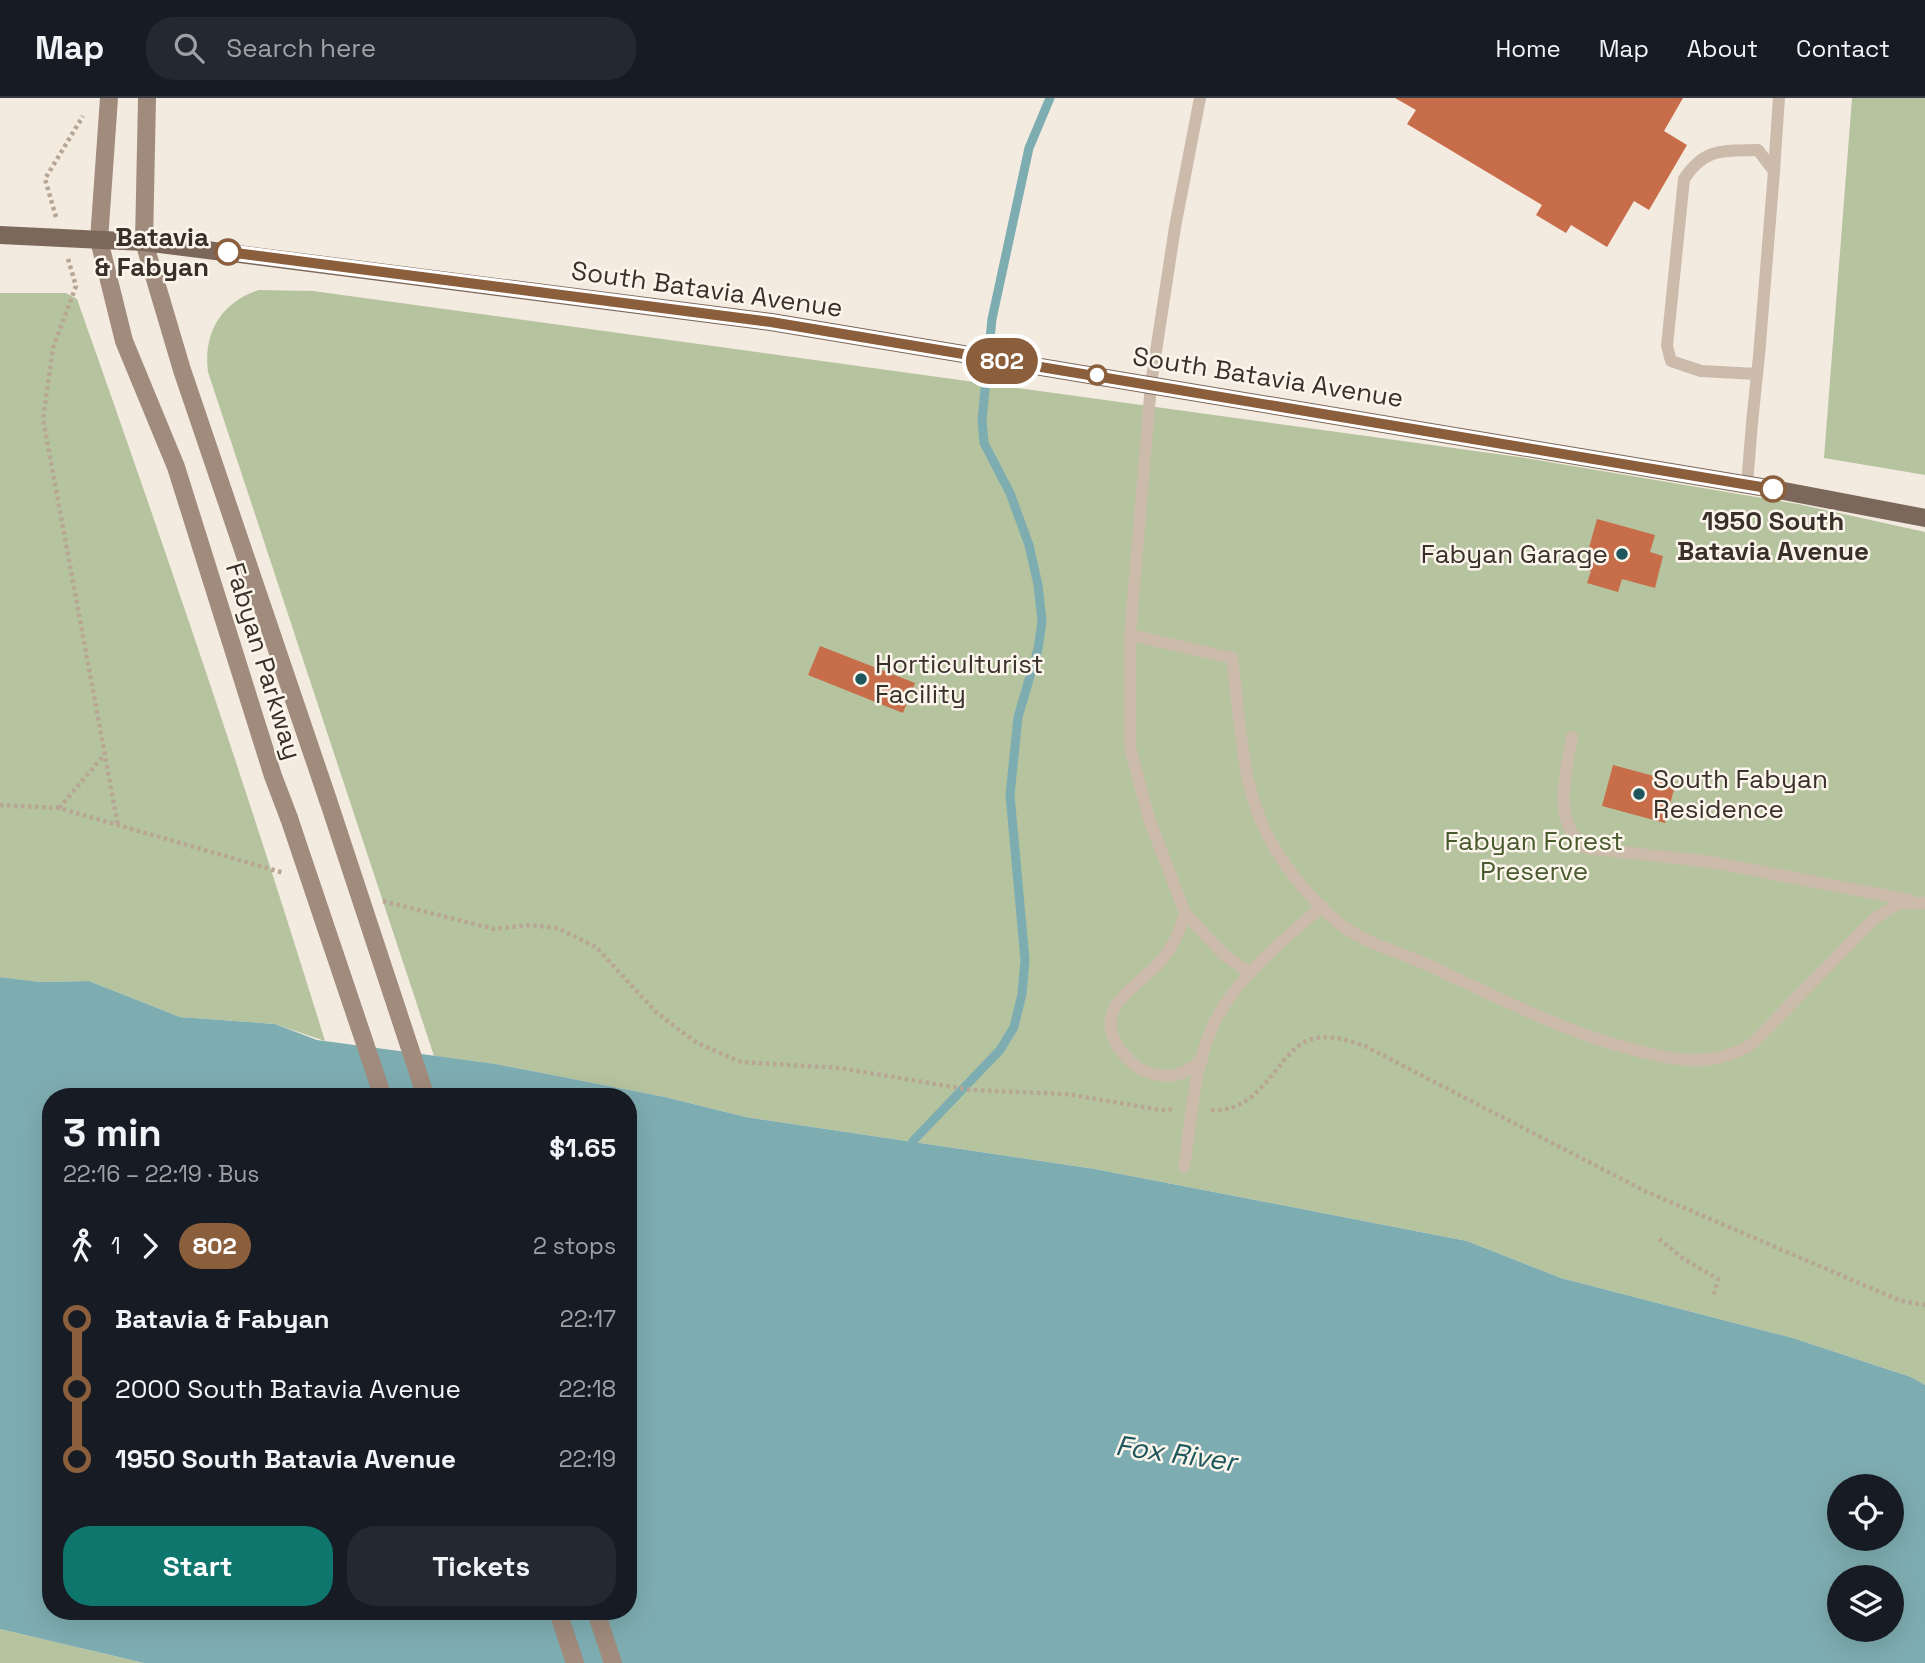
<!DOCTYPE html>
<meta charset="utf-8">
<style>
body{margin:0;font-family:"Space Grotesk",sans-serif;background:#242831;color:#f1f3f6;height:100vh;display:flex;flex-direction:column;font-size:26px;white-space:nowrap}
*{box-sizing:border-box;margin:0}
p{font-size:23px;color:#9ea1a6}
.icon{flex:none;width:38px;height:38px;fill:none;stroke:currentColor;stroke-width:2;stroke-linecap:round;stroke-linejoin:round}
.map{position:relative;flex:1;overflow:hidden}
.details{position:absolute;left:42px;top:990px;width:595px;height:532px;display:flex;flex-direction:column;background:#171b24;border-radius:28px;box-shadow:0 7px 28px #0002}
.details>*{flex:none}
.badge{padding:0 14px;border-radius:23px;font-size:24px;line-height:46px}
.tools{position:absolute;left:1827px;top:1376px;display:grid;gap:14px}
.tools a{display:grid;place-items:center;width:77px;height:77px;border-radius:50%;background:#171b24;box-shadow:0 7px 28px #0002;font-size:35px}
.map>.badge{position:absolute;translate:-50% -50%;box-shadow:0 0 0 4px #fff}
.legs{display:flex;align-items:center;gap:10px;height:77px;padding:0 21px;font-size:23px}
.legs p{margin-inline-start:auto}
.overview{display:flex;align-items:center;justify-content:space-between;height:119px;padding:0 21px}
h1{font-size:38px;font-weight:700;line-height:52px}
.button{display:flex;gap:14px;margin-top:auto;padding:14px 21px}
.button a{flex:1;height:80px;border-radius:28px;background:#0f766e;color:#fff;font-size:28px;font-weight:700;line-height:80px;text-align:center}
.button a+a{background:#242831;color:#f1f3f6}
ul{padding:0 21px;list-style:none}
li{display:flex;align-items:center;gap:24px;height:70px;font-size:26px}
li i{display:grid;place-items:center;width:10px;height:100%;margin:0 9px;background:currentColor}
li i::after{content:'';width:18px;height:18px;margin:-9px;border:5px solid;border-radius:50%;background:#171b24}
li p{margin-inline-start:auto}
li:first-child i{background:linear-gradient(#0000 50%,currentColor 0)}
li:last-child i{background:linear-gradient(currentColor 50%,#0000 0)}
header{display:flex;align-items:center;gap:42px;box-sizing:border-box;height:98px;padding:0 35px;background:#171b24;border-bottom:2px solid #363941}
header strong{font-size:33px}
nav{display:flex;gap:38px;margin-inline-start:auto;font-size:24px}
.search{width:490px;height:63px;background:#242831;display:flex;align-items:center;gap:18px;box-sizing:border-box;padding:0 24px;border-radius:28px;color:#9ea1a6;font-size:26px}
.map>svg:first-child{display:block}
.green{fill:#b6c39f}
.water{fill:#7eadb1;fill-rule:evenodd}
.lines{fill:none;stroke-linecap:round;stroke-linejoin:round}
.stream{stroke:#7eadb1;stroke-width:9}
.building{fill:#c86d49}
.path{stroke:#b8a695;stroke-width:4.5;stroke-dasharray:3.5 3.5;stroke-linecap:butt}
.service{stroke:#ccbbab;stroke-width:12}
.secondary{stroke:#a08b7c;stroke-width:18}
.primary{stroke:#7c675b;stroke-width:18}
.secondary-bridge{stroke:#a08b7c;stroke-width:18}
.line-1-casing{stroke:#fff;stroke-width:16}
.line-1{stroke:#8b5e3c;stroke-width:10}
.stop-1-dot{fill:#fff;stroke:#8b5e3c;stroke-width:3.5}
.poi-dot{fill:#1e565d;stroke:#fbf5ec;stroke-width:2.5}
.labels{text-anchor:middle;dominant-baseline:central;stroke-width:5;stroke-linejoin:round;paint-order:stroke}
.stop-label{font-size:26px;font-weight:bold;fill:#3a302a;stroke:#fbf5ec;text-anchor:end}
.street-label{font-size:26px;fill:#3a302a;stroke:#fbf5ec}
.poi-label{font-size:26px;fill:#3a302a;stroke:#fbf5ec;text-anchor:start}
.park-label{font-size:26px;fill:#47592d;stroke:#fbf5ec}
.water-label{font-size:28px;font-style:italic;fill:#1e565d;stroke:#fbf5ec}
</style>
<header>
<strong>Map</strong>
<div class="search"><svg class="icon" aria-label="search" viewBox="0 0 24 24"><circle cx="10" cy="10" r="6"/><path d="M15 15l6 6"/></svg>Search here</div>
<nav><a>Home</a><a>Map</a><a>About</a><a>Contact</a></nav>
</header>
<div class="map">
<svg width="1925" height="1565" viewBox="0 0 1925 1565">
<rect width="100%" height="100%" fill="#f4ebe0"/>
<g class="green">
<polygon points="1852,0 1925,0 1925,377 1824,360"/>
<path d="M 259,192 L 313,193 L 1519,359 L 1798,406 L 1925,434 L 1925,1287 L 1911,1279 L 1793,1240 L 1561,1180 L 1467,1143 L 1095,1071 L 746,1019 L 665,999 L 496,966 L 434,958 L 208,274 C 203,235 221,204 259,192 Z"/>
<path d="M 0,195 L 66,195 L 77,201 C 164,447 248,693 325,943 L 275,926 L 180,919 L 89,883 L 40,884 L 0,879 Z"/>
<polygon points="0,1531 144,1565 0,1565"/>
</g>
<path class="water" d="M 0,879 L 40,884 L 89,883 L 180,919 L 275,926 L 317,942 L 496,966 L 665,999 L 746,1019 L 1095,1071 L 1467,1143 L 1561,1180 L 1793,1240 L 1911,1279 L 1925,1287 L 1925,1565 L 144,1565 L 0,1531 ZM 51,999 L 628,999 L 628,1514 L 51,1514 ZM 1839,1388 L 1892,1388 L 1892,1440 L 1839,1440 ZM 1839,1479 L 1892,1479 L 1892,1531 L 1839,1531 Z"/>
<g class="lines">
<polyline class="stream" points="913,1043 1000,952 1014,929 1022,896 1025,862 1010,697 1018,619 1038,551 1042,523 1038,487 1029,447 1010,395 984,345 982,322 992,221 1029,50 1050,0"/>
</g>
<g class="building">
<polygon points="1395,0 1683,0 1664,33 1687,47 1649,112 1634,103 1607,149 1571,127 1566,135 1536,117 1542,107 1407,26 1416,12"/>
<polygon points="1597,421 1655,437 1650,454 1663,458 1655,490 1622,481 1618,494 1587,485 1591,473 1583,471"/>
<polygon points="820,548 915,585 903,615 808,577"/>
<polygon points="1613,667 1676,684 1665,725 1602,708"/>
</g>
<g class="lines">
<g class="path">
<polyline points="56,119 45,81 83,18"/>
<polyline points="68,161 76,188 53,250 43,321 118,728"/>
<polyline points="0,707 59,710 284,775"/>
<polyline points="59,710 105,656"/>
<polyline points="383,803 494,831 530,827 557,830 596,849 657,915 697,945 741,964 840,970 971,992 1066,996 1161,1012 1174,1011"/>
<path d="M 1211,1012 C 1266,1016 1278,946 1316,940 C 1333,937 1349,943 1365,948 L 1645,1093 L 1901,1203 L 1925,1207"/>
<polyline points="1659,1141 1685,1162 1718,1181 1713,1200"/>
</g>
<g class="service">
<polyline points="1200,0 1175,129 1151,286 1130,537 1130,649 1149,721 1185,815 1223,856 1250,875"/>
<polyline points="1774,73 1779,0"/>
<path d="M 1747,386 C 1750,344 1754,301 1759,258 L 1774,73 L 1758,52 C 1724,53 1705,49 1684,81 L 1667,248 L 1671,263 L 1701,273 L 1757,276"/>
<path d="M 1130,537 L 1232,560 C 1241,624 1240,693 1274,749 C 1291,777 1318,810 1344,829 C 1367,845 1400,855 1426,866 C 1505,903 1590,948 1678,961 C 1704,964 1731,960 1753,945 L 1874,821 L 1898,806 L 1925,805"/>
<path d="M 1572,639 C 1566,675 1551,725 1586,750 L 1711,764 L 1910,802"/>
<path d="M 1185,815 C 1180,833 1173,849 1161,863 C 1136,891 1088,911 1122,954 C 1131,966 1143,975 1158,977 C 1177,980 1187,974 1202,962"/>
<path d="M 1184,1069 C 1191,1025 1193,974 1211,932 C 1233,881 1282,844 1322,808"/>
</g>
<g class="secondary">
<polyline points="109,0 99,142 124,243 176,369 273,678 289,720"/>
<polyline points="147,0 144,144 182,272 328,702"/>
<polyline points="558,1514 575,1565"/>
<polyline points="596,1514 613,1565"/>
</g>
<polyline class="primary" points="0,137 144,144 771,224 1773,391 1925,420"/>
<g class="secondary-bridge">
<polyline points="328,702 426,999"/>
<polyline points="289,720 383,999"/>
</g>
</g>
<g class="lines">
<g class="line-1-casing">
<polyline id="line-1" points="228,154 771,224 1773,391"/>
</g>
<use href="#line-1" class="line-1"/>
</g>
<g class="stop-1-dot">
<circle cx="228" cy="154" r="12"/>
<circle cx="1097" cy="277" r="9"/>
<circle cx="1773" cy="391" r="12"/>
</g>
<g class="poi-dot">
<circle cx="1622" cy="456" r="7"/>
<circle cx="861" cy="581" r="7"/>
<circle cx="1639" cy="696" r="7"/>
</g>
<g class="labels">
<g class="stop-label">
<text x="209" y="139">Batavia<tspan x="209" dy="30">&amp; Fabyan</tspan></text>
<text x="1773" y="423" text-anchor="middle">1950 South<tspan x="1773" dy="30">Batavia Avenue</tspan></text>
</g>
<g class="street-label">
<text transform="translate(707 191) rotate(8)">South Batavia Avenue</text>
<text transform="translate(1268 279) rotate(9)">South Batavia Avenue</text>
<text transform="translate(264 563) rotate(73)">Fabyan Parkway</text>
</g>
<g class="poi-label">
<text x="1608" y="456" text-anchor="end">Fabyan Garage</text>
<text x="875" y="566">Horticulturist<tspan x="875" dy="30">Facility</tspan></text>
<text x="1653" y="681">South Fabyan<tspan x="1653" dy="30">Residence</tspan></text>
</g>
<g class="park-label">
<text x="1534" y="743">Fabyan Forest<tspan x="1534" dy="30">Preserve</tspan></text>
</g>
<g class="water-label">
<text transform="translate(1176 1355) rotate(8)">Fox River</text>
</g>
</g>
</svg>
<div class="tools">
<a><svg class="icon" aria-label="locate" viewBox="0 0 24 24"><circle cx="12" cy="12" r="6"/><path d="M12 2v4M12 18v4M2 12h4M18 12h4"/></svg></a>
<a><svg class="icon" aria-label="layers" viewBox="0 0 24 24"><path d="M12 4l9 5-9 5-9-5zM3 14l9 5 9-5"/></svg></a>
</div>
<b class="badge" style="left:1002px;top:263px;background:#8b5e3c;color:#fff">802</b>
<section class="details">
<div class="overview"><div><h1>3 min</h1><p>22:16 – 22:19 · Bus</p></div><b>$1.65</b></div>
<div class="legs"><svg class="icon" aria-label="walk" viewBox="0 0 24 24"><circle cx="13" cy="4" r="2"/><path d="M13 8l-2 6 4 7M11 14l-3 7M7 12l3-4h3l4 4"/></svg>1<svg class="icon" aria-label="forward" viewBox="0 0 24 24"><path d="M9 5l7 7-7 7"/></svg><b class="badge" style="background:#8b5e3c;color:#fff">802</b><p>2 stops</p></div>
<ul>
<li><i style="color:#8b5e3c"></i><b>Batavia &amp; Fabyan</b><p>22:17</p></li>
<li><i style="color:#8b5e3c"></i><span>2000 South Batavia Avenue</span><p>22:18</p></li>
<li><i style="color:#8b5e3c"></i><b>1950 South Batavia Avenue</b><p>22:19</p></li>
</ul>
<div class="button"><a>Start</a><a>Tickets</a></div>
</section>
</div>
